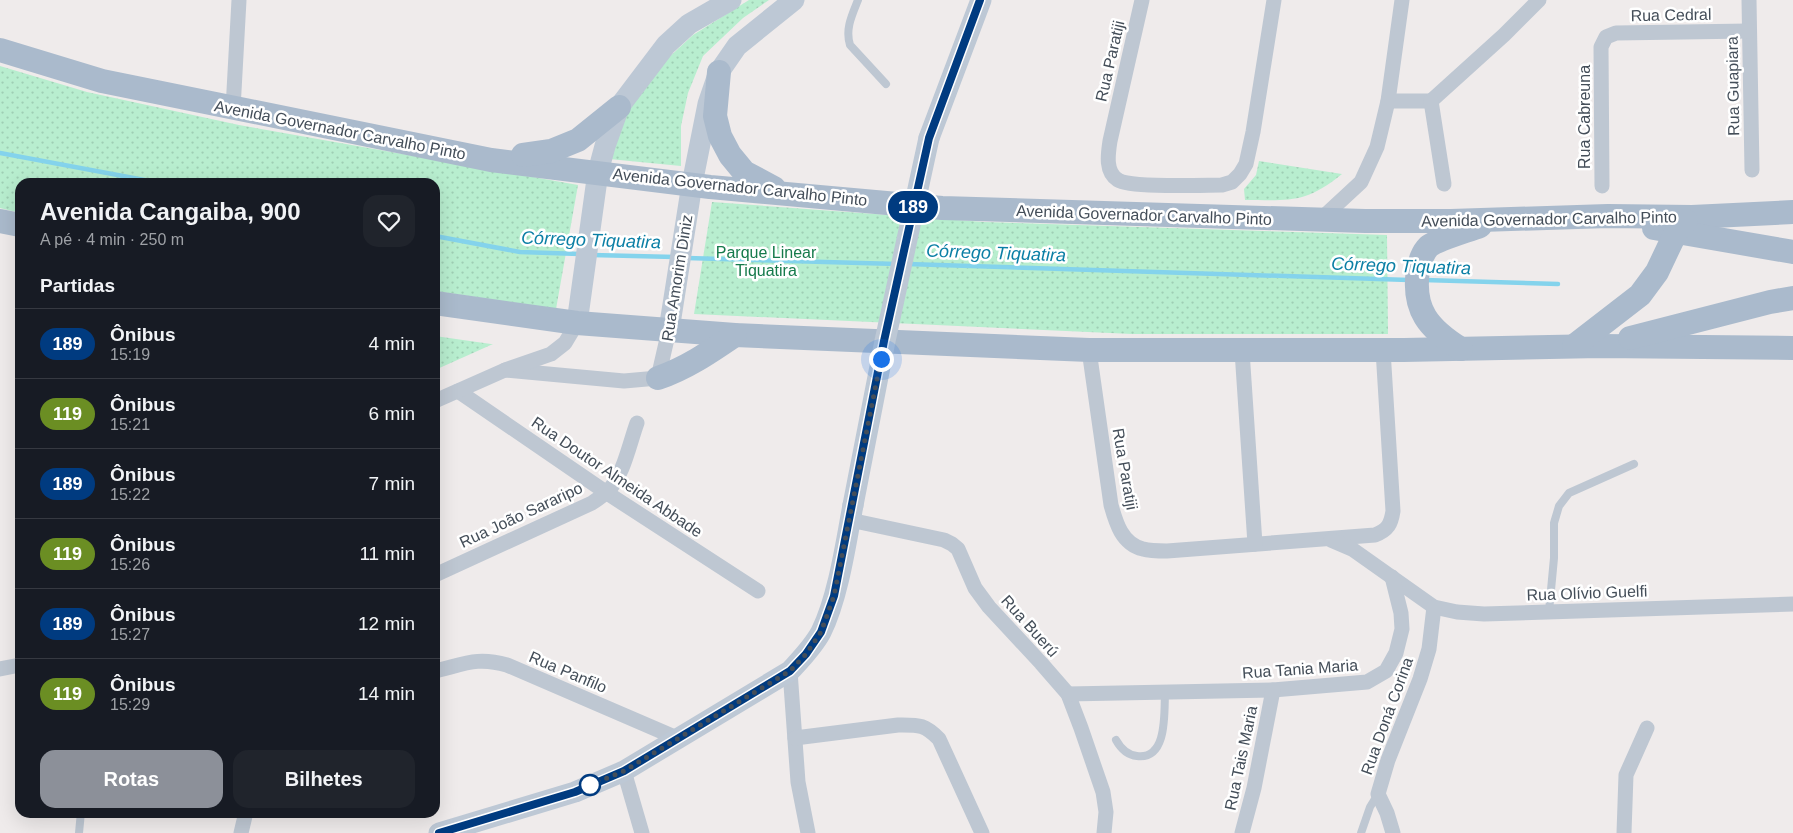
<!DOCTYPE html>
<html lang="pt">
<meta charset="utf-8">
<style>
body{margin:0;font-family:Arial,sans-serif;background:#20242c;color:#f1f3f6;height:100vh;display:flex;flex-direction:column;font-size:19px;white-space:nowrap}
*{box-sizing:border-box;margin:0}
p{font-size:16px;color:#9ea1a6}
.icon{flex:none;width:28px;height:28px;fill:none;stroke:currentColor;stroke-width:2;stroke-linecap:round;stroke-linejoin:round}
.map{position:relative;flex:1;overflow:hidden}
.panel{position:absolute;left:15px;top:178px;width:425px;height:640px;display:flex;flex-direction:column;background:#171b24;border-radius:15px;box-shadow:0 5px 20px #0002}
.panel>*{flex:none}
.badge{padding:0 10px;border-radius:16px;font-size:18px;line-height:32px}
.you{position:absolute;width:25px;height:25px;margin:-12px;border:4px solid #fff;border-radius:50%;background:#1a73e8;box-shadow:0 0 0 8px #1a73e833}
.map>.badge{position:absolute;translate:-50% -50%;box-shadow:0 0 0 2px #fff}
h2{padding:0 25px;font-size:19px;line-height:45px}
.round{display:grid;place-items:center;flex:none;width:52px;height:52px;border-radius:15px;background:#20242c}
.head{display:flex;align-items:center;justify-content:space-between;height:85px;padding:0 25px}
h1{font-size:24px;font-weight:700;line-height:38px}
.primary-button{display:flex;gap:10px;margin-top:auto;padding:10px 25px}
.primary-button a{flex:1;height:58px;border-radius:15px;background:#8c9099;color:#fff;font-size:20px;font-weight:700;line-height:58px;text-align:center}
.primary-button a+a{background:#20242c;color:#f1f3f6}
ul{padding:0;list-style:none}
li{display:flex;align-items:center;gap:15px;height:70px;padding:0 25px;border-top:1px solid #363941}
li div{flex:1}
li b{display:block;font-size:19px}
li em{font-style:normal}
li .badge{min-width:55px;font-weight:700;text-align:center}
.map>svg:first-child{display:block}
.park{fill:url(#park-dots)}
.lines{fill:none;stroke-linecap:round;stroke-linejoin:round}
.stream{stroke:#84d3ec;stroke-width:4.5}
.lane{stroke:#bec7d2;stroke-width:8}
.street{stroke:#bec7d2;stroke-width:15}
.secondary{stroke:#bdc8d5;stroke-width:21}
.primary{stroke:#aabacc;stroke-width:24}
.secondary-bridge{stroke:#bdc8d5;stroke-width:21}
.line-casing{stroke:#fff;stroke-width:11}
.line{stroke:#003b80;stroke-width:8}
.walk{stroke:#444e59;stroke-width:5;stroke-dasharray:0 9}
.stop-dot{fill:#fff;stroke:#003b80;stroke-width:2.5}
.labels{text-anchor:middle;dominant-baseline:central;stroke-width:5;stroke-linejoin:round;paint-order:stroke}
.street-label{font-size:16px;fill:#444e59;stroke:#fff}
.park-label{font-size:16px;fill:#157a4b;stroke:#fff}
.water-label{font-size:18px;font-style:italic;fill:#0b7fa5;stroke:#fff}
</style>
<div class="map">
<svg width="1793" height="833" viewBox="0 0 1793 833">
<defs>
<pattern id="park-dots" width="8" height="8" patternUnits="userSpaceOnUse" patternTransform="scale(1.25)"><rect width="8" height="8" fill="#b8eecf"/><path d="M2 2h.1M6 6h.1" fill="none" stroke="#9fceb4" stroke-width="1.8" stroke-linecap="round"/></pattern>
</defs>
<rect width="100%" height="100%" fill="#efebeb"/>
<g class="park">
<polygon points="749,0 769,0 743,18 703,56 688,93 681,126 681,166 609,159 625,114 654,71 693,35"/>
<polygon points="0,66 87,92 239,125 578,185 556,309 435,291 435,182 20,182 20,213 0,208"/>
<path d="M 1259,161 L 1342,174 C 1305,204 1290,200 1245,200 L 1244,189 L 1256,175 Z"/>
<polygon points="712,202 984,222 1387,235 1388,334 1132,334 694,314"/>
<polygon points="435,336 491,344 493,344 435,370"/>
</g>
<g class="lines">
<g class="stream">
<polyline points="0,153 155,182"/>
<polyline points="435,236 520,252 580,254"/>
<polyline points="592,255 675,257"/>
<polyline points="687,258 897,264"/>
<polyline points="907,264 1409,280"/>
<polyline points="1424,280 1558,284"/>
</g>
<g class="lane">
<path d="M 858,0 C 852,15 845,29 850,45 L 886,84"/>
<polyline points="1549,611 1554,558 1554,523 1559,506 1569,493 1634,464"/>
<path d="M 1116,740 C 1121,749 1127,755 1137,756 C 1168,760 1164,712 1165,692"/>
<polyline points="79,833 81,812"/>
<polyline points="1361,833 1370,807 1378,794"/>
</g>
<g class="street">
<path d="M 1142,0 L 1110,141 C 1108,154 1105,172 1118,180 C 1130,188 1204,185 1222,185 L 1232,182 L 1240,174 L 1246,164 L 1253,132 L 1274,0"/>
<polyline points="1749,0 1752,170"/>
<polyline points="1388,101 1431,101"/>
<polyline points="1431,101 1504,35 1539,0"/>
<polyline points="1431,101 1444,184"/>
<polyline points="233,109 239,0"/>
<polyline points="1602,186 1601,47 1606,37 1616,33 1749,31"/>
<polyline points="1320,220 1361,182 1377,147 1388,101 1402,0"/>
<path d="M 1089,350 L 1111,505 C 1116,523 1122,544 1143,549 C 1150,551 1159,551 1167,551 L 1375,535 C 1388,530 1391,524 1393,511 L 1383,350"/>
<polyline points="1242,351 1255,544"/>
<polyline points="505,370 624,381 658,378 669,330"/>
<polyline points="458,391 607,493 758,591"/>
<polyline points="435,401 505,370 551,354 565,343 577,323"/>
<polyline points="850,520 944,540 952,544 958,549 975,588 989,607 1041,663 1068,694 1081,728 1103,792 1106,812 1104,833"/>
<polyline points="1331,540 1352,549 1434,607 1457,612 1484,614 1793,604"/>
<path d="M 435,575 L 592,503 C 597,499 603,496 608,491 C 624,474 629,445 637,423"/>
<polyline points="0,669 20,665"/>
<path d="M 439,670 C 467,663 479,657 507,665 L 679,739"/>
<polyline points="790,671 798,782 808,833"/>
<polyline points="1068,694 1273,690 1367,682 1386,671 1396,653 1402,629 1401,613 1392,577"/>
<path d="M 795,738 L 898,725 C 919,725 924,724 939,739 L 982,833"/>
<polyline points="624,771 642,833"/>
<polyline points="241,833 246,812"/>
<polyline points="1242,833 1254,788 1273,690"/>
<polyline points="1393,833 1387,813 1378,794 1388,760 1420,679 1429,649 1434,607"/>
<polyline points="1624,833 1626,775 1647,728"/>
</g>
<g class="secondary">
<polyline points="929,138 981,0"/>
<polyline points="577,323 598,172 605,146 619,107 666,45 689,24 731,0"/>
<polyline points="669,330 692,184 708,104 719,72 737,46 794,0"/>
<path d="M 439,833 L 575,792 L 624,771 L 790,671 C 801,659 813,647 821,632 C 838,598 846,543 853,505"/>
</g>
<g class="primary">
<polyline points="0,50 102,81 491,160 710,187 942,208 1365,221 1451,221 1608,216 1692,217 1793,212"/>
<polyline points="719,72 715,116 720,136 730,155 744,172 774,188"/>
<polyline points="523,155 551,151 578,140 619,107"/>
<polyline points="0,221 20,225"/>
<polyline points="1654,228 1793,252"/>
<polyline points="435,303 577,323 735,335 1089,350 1404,350 1600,346 1793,348"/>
<polyline points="1630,338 1770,302 1793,298"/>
<polyline points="1574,346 1640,295 1657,272 1676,232 1686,221"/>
<path d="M 1461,349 C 1429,329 1412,310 1418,270 C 1420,261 1422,253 1429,246 C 1439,239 1467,231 1480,226"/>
<path d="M 658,378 C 687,368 710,352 735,335"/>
</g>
<polyline class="secondary-bridge" points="853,505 885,341 929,138"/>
</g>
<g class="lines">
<g class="line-casing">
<polyline id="line" points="439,833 575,792 624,771 790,671 806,654 821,632 834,596 884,341 929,138 980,0"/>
</g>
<use href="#line" class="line"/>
<polyline class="walk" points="590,785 624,771 790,671 806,654 821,632 834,596 881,359"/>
</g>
<circle class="stop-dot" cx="590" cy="785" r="10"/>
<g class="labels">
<g class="street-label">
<text transform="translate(1671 15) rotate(-1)">Rua Cedral</text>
<text transform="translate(1110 61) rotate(-77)">Rua Paratiji</text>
<text transform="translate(1733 86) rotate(-91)">Rua Guapiara</text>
<text transform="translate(1584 117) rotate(-90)">Rua Cabreuna</text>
<text transform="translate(340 130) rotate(11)">Avenida Governador Carvalho Pinto</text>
<text transform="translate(740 187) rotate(6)">Avenida Governador Carvalho Pinto</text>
<text transform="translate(1144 215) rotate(2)">Avenida Governador Carvalho Pinto</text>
<text transform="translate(1549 219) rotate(-1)">Avenida Governador Carvalho Pinto</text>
<text transform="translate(677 278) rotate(-81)">Rua Amorim Diniz</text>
<text transform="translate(1125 469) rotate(80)">Rua Paratiji</text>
<text transform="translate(617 477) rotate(34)">Rua Doutor Almeida Abbade</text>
<text transform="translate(521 515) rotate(-25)">Rua João Sararipo</text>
<text transform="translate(1587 593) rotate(-2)">Rua Olívio Guelfi</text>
<text transform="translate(1030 626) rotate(48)">Rua Buerú</text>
<text transform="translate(1300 669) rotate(-4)">Rua Tania Maria</text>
<text transform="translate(568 672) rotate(23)">Rua Panfilo</text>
<text transform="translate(1387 716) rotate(-70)">Rua Doná Corina</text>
<text transform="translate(1241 758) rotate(-78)">Rua Tais Maria</text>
</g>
<g class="park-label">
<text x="766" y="252">Parque Linear<tspan x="766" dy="18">Tiquatira</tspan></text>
</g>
<g class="water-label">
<text transform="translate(591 240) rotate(2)">Córrego Tiquatira</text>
<text transform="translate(996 253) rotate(2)">Córrego Tiquatira</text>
<text transform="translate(1401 266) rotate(2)">Córrego Tiquatira</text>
</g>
</g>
</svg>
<div class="you" style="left:881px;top:359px"></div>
<b class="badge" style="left:913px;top:207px;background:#003b80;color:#fff">189</b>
<section class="panel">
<div class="head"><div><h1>Avenida Cangaiba, 900</h1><p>A pé · 4 min · 250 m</p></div><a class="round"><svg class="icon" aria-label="heart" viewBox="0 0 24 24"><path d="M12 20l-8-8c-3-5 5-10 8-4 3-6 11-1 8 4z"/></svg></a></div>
<h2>Partidas</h2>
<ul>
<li><span class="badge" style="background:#003b80;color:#fff">189</span><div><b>Ônibus</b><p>15:19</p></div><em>4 min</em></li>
<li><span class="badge" style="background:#6b8e23;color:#fff">119</span><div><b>Ônibus</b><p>15:21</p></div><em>6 min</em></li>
<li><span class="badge" style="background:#003b80;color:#fff">189</span><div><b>Ônibus</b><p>15:22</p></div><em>7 min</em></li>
<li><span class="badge" style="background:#6b8e23;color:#fff">119</span><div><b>Ônibus</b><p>15:26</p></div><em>11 min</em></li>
<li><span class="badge" style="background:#003b80;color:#fff">189</span><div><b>Ônibus</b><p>15:27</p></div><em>12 min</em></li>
<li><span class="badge" style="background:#6b8e23;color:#fff">119</span><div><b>Ônibus</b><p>15:29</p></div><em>14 min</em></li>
</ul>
<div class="primary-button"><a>Rotas</a><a>Bilhetes</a></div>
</section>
</div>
